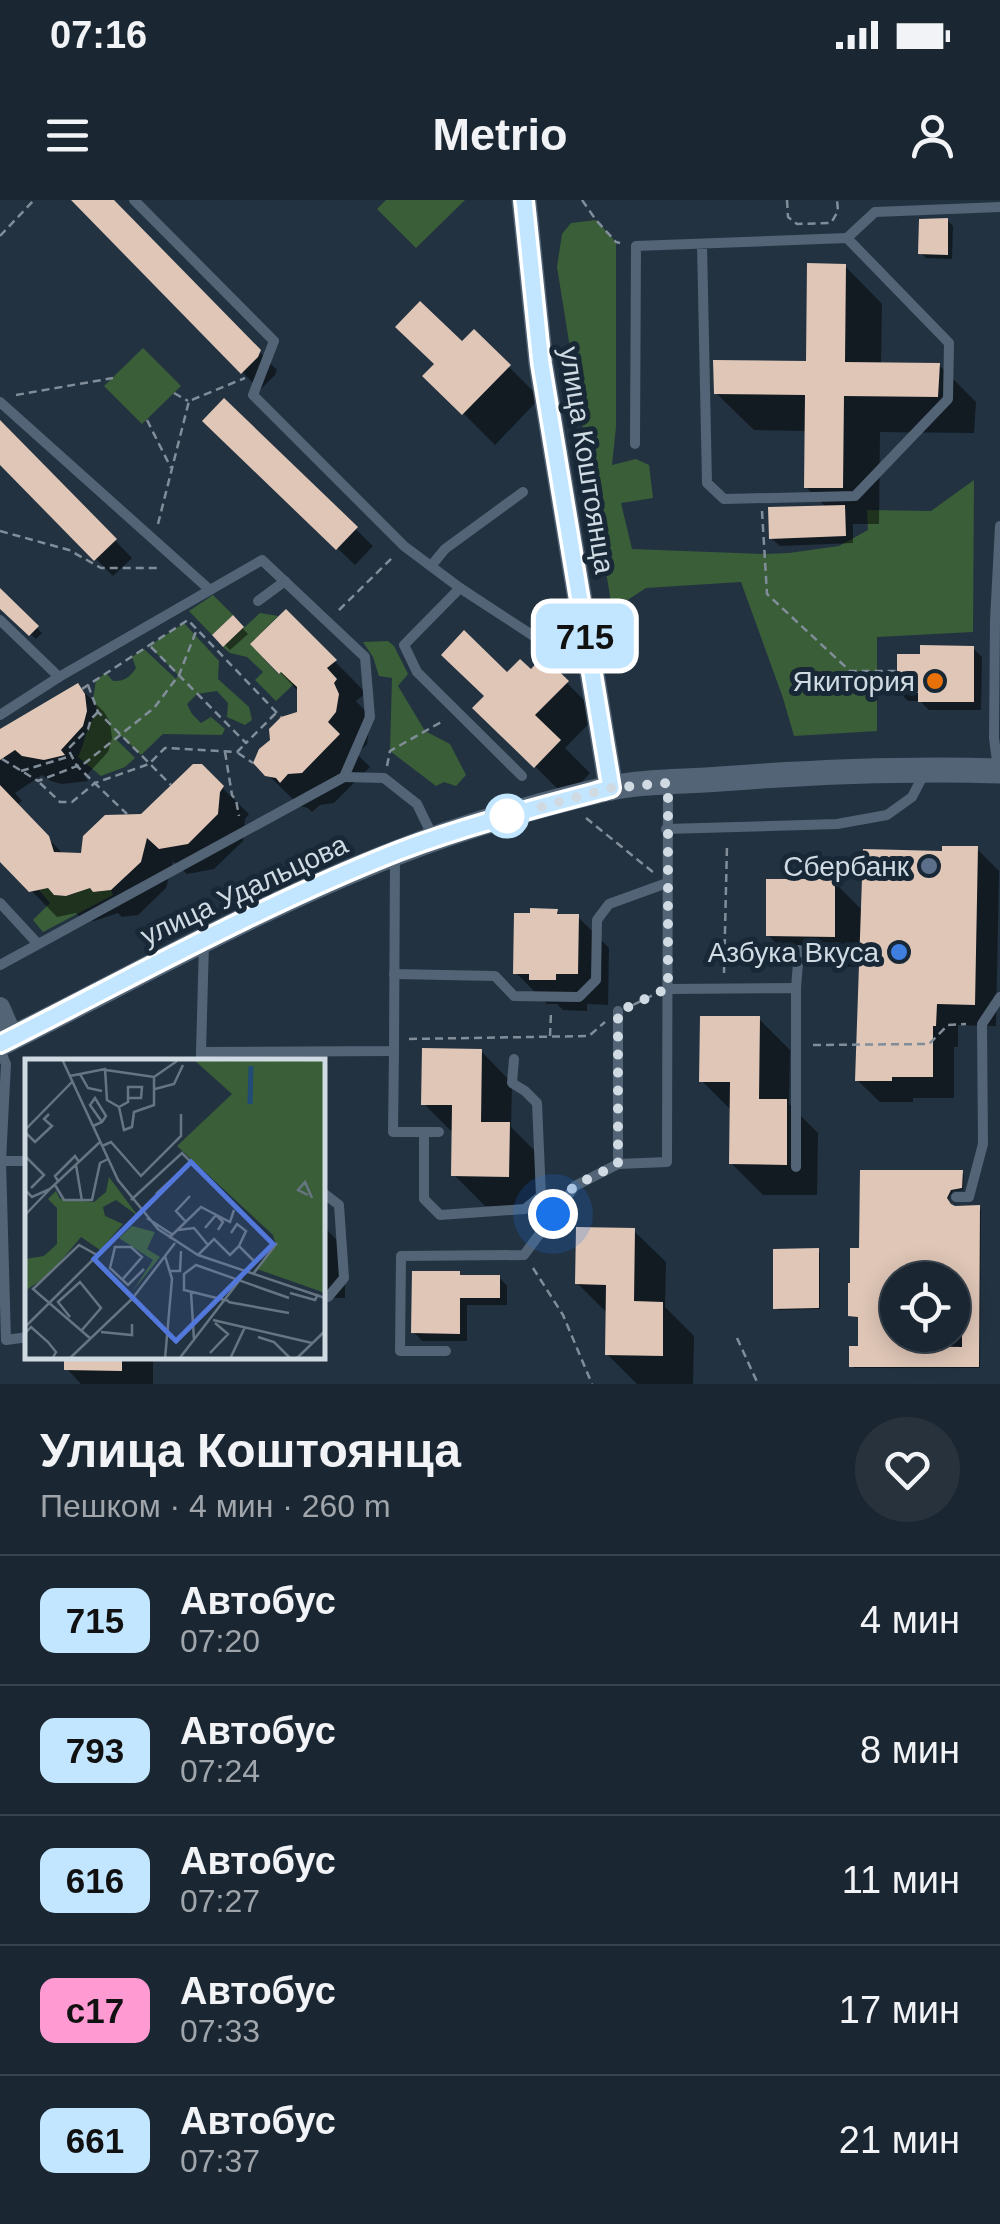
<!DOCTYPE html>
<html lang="ru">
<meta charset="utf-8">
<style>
body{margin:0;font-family:Helvetica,sans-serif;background:#27323d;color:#f1f3f6;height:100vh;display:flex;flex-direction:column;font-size:38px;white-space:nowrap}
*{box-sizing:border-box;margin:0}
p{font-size:32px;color:#9fa5ab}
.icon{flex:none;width:55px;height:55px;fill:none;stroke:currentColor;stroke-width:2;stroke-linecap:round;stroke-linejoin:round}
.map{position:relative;height:1184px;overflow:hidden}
.side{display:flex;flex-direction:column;background:#1a2631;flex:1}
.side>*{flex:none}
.badge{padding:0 20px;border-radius:15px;font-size:35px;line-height:65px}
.fabs{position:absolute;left:880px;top:1062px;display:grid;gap:20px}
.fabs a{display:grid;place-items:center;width:90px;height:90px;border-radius:50%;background:#1a2631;box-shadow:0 5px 25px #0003,0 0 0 2px #38434d;font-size:50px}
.you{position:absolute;width:50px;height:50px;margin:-25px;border:8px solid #fff;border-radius:50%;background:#1a73e8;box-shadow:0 0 0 15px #1a73e833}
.map>.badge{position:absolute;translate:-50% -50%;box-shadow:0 0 0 5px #fff}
.round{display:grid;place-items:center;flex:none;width:105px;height:105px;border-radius:52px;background:#27323d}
.overview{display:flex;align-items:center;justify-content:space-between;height:170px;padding:0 40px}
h1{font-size:48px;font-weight:800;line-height:75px}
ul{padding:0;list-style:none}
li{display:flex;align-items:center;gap:30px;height:130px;padding:0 40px;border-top:2px solid #38434d}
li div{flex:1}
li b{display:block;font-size:38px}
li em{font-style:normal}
li .badge{min-width:110px;font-weight:700;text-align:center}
.status{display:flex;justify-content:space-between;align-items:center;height:70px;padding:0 50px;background:#1a2631;direction:ltr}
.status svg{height:28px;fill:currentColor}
header{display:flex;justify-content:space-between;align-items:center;height:130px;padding:0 40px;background:#1a2631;font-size:45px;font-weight:800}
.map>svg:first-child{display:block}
.green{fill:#3a5e38}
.shadow{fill:#0007;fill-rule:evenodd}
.building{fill:#dfc6b7;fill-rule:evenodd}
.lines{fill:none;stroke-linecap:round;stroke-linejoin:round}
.path{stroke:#818e9a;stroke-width:2.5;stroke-dasharray:8 5;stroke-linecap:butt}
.service{stroke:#526475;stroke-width:10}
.minor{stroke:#526475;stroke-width:20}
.tertiary{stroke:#526475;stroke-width:25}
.line-casing{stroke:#fff;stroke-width:22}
.line{stroke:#c2e6ff;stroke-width:15}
.walk{stroke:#cfdae3;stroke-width:10;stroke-dasharray:0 18}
.food-dot{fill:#e8710a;stroke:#182837;stroke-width:4}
.stop-dot{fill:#fff;stroke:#c2e6ff;stroke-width:5}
.service-dot{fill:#5c6f8a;stroke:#182837;stroke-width:4}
.shop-dot{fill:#3f7fe0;stroke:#182837;stroke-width:4}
.labels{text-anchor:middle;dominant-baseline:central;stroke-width:10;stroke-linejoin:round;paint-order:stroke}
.street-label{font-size:28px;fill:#cfdae3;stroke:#182837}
.poi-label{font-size:28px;fill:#cfdae3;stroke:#182837;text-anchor:end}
.inset-river{fill:none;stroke:#204c76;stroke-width:5}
.inset-road{fill:none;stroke:#677582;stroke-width:2.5}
.view{fill:#5278db;fill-opacity:0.15;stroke:#5278db;stroke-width:5}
.inset-edge{fill:none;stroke:#cfdae3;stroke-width:5}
</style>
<div class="status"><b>07:16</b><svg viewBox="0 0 49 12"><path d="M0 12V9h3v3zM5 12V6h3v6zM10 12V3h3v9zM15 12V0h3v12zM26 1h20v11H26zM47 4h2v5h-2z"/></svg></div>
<header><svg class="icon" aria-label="menu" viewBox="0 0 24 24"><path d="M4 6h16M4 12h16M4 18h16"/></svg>Metrio<svg class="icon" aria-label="person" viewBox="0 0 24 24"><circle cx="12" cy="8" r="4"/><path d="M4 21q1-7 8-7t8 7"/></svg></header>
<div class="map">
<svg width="1000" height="1184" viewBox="0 0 1000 1184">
<rect width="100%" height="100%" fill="#223241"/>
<g class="green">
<polygon points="386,0 465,0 416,48 377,9"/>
<polygon points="596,20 616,42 616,227 612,265 636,259 649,265 653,298 621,303 632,349 763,354 789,353 839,346 868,330 867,310 931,311 974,280 973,432 877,437 877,531 794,536 783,498 741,382 646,388 626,401 627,415 613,415 557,67 562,34 571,23"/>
<polygon points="143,148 181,186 142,224 104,186"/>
<polygon points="213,395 233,415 212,435 189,411"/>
<polygon points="260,413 278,416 250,444 278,474 281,472 296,482 276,501 255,480 263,472 247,457 230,453 223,447"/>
<path d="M 184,423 L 219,461 L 218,479 L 249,507 L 252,520 L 245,525 L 227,517 L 228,503 L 217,491 L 197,494 L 187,504 L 192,514 L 201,523 L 211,517 L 225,529 L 222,535 L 163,534 L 141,555 L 121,536 L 117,540 L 135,558 L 125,567 L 101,576 L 78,557 C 86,541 86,524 98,512 L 93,500 L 96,480 L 106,473 L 113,481 C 125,481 129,478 136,468 L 132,457 L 144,449 L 176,479 L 178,475 L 149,446 Z"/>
<polygon points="388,441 394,446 408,474 398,486 425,531 450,544 466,575 456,586 444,582 436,586 390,551 392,478 379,476 373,457 363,442"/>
<polygon points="84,680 93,692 111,690 113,695 43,732 33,720 50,703 39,690 48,688 54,695 67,696 79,692 81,682"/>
</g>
<g class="shadow">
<polygon points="79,0 111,0 277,170 275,175 260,190 76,2"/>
<polygon points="947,20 953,26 952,59 926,58 921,53"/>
<polygon points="845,66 882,104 881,165 939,165 976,202 974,233 880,232 879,324 853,324 853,343 780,346 771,338 827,308 806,287 807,231 754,230 716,193 808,164"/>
<polygon points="474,132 540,198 495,245 426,176"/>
<polygon points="224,202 373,346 355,365 205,221"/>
<polygon points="0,223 132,358 113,376 0,261"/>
<polygon points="0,392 42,433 36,439 0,406"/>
<polygon points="286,412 366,493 356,501 366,512 364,516 369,527 367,544 357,554 370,567 334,603 320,605 312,612 308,608 300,606 256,563 300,514 299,492 253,444"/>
<polygon points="233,418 248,434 230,450 215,435"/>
<polygon points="973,448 982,457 981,510 929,510 920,501 908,501 899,492"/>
<polygon points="543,459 598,514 565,548 590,573 567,598 476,508 507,476 531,472"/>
<polygon points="78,486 104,512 110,522 112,538 108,552 85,577 88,581 62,584 51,581 42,575 15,593 22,601 17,605 64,655 83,656 142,616 201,567 249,614 245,619 243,641 214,669 187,674 173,661 166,688 138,715 122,717 118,713 94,721 83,720 76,713 57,717 0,658 0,532"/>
<polygon points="977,649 999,671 996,826 958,825 958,847 954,847 954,898 913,898 913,902 880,902 857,880 861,767 799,766 768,735 834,682 863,711 944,654"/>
<polygon points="556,711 561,716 578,717 609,748 608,805 587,804 587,811 563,810 557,804 547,804 515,772"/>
<polygon points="759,819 790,850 789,904 818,933 817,995 763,995 731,963 732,911 702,881"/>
<polygon points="481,851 512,883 511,927 540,956 540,1007 485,1006 454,975 454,934 424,904"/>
<path d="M 962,973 L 964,975 L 963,990 L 953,991 L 948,999 L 949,1004 L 954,1008 L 979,1008 L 981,1010 L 980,1168 L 854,1168 L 852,1166 L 860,1149 L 861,1118 L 850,1115 L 862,1050 ZM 898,1080 L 952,1080 L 952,1135 L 898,1135 Z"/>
<polygon points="322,1025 345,1048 345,1098 322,1098"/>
<polygon points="634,1031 666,1062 665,1107 694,1136 693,1184 637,1184 607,1154 608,1114 577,1083"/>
<polygon points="818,1051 820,1053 820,1109 778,1110 776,1108"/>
<polygon points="459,1074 463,1078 499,1077 507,1086 507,1105 467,1105 467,1141 422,1141 414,1132"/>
<polygon points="67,1156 153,1156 153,1184 81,1184 67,1169"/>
</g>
<g class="building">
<polygon points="71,0 114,0 261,150 258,157 241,174"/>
<polygon points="948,18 948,55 918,54 919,19"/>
<polygon points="807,63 846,64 845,162 940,163 938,197 844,196 843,288 804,288 805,195 714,194 713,160 806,161"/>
<polygon points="420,101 462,141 474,129 511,165 462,215 422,176 434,164 395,127"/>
<polygon points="224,198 358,327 336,350 202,221"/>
<polygon points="0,220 117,339 94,361 0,265"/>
<polygon points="845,305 846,336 769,339 768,307"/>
<polygon points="0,388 39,426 29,436 0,409"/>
<polygon points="286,409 337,460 327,468 337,479 334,483 339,494 336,512 328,522 340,534 302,573 288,574 280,583 276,578 265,576 253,563 259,549 270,540 269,529 281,517 297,512 297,487 281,472 279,474 250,444"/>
<polygon points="233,415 244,427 223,447 212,435"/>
<polygon points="464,430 507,472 520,459 531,469 543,456 569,481 535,515 561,540 534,568 472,508 484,496 441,455"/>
<polygon points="920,445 974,446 974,502 918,502 918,493 897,493 897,454 920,454"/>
<polygon points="78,483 85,494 87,511 83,526 61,550 65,555 44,560 22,556 15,550 0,560 0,529"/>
<polygon points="193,564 202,564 224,586 220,592 218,614 188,644 159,649 147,638 141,662 111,690 93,692 90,688 66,696 54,695 48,688 29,692 0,662 0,585 49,636 54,652 81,653 83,636 105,615 141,614"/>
<polygon points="942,646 978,646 975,805 937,804 936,826 933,826 933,877 892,877 892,881 855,881 863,649 942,651"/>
<polygon points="766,679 835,679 835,737 766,736"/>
<polygon points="530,708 558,709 557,714 579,714 578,774 556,774 556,780 529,780 529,774 513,774 514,713 530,713"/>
<polygon points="700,816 760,816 759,899 787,899 787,965 729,964 730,882 699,882"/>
<polygon points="422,848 482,849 481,922 510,922 509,977 451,976 452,905 421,905"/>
<path d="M 860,970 L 963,970 L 962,988 L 951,990 L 947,998 L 951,1004 L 955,1006 L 980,1005 L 979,1167 L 849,1167 L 849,1146 L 858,1146 L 858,1117 L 848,1116 L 848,1083 L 850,1083 L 850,1048 L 859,1048 ZM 898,1080 L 962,1080 L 962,1147 L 898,1146 Z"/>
<polygon points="576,1027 635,1028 634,1101 663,1102 663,1156 605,1155 606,1085 575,1084"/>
<polygon points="819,1048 819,1108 773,1109 773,1049"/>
<polygon points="412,1071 460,1071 460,1075 500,1075 500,1098 460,1098 460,1134 411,1133"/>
<polygon points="64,1156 122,1156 122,1171 64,1170"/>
</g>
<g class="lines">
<g class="path">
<polyline points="582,0 596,20 616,42 620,43"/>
<polyline points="787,0 788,17 797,24 831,23 838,11 837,0"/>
<polyline points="0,36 34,0"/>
<polyline points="174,193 188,201"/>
<polyline points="16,195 113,178"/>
<polyline points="147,220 171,268"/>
<polyline points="762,311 767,394 850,471 897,471"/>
<polyline points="158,324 189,201 245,178"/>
<polyline points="0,331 69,350 101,368 161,368"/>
<polyline points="339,410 394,356"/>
<polyline points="151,447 246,543 276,513"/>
<polyline points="88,485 98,512 171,585"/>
<polyline points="82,489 188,420 281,517"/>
<polyline points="98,512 91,519 88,529 68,549 77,566 127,614"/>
<polyline points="225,552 232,595 236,600 239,616"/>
<polyline points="238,553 253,563"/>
<polyline points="2,559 38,581 85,563 154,508 179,475 197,429"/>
<polyline points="387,566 390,551 443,521"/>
<polyline points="21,571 71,556"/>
<polyline points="40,583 60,602 72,602 95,583 149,564 165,548 237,552 246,543"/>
<polyline points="586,618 654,673"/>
<polyline points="724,773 727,645"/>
<polyline points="633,805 653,795"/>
<polyline points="550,836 551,813"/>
<polyline points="409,839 589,836 605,822"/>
<polyline points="813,845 929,844 948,825 966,824"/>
<polyline points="533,1068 563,1115 592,1184"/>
<polyline points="737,1138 758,1184"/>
</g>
<g class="service">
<polyline points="134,0 274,141 253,195 404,346 460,388 558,452 585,446"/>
<polyline points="847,38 875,12 1000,7"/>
<polyline points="0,202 210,390"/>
<polyline points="635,244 636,46 847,38 949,143 948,199 855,296 724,299 707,283 702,44"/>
<polyline points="431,366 445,349 523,292"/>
<polyline points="460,388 404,445 417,472 522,576"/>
<polyline points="258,401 285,381"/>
<polyline points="0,420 59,477"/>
<polyline points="0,515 59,477 262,360 365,457 370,517 344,577 0,765"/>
<polyline points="998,569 994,538 995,420 1000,326"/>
<polyline points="344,577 384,578 417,604 433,637"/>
<polyline points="666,629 837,624 887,615 912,597 924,574"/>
<polyline points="0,703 38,744"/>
<polyline points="394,774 495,776 514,796 579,797 596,780 597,720 609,704 667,683"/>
<polyline points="796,788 799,750"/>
<polyline points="668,789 796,788 796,967"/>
<polyline points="0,850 6,864 1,961 6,1140 28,1137"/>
<polyline points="394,851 393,932 439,932"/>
<polyline points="201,852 204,743"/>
<polyline points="201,862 201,852 394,851 395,654"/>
<polyline points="424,932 424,999 440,1015 525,1009 541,996 537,903 525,891 512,883 514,859"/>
<polyline points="1,961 28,961"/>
<polyline points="618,964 618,811"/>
<polyline points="322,992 339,1005 344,1078 328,1097 322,1097"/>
<polyline points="956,997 969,997 983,944 982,824 1000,797"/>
<polyline points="446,1151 400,1151 401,1056 524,1055 575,986 618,964 667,962 668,584"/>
</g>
<polyline class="minor" points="0,807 13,837"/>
<g class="tertiary">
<polyline points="524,0 541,164 611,588"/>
<path d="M 0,844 C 131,779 259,706 396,653 C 464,626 535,606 606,589 C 642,581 683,582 720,579 C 813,572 906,568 1000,571"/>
</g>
</g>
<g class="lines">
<g class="line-casing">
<path id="line" d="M 0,844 C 131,778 261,705 399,651 C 468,625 539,607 611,588 L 541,164 L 524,0"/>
</g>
<use href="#line" class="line"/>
<polyline class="walk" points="507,616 611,588 668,583 668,788 618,812 618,964 574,986 553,1014"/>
</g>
<circle class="food-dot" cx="935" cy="481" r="10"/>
<circle class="stop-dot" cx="507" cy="616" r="20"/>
<circle class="service-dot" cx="929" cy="666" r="10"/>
<circle class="shop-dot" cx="899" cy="752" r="10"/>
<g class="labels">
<g class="street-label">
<text transform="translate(587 260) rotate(81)">улица Коштоянца</text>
<text transform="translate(244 690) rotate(-25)">улица Удальцова</text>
</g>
<g class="poi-label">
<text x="915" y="481">Якитория</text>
<text x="909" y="666">Сбербанк</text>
<text x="879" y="752">Азбука Вкуса</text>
</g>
</g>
<g transform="translate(25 859)">
<rect width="300" height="300" fill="#223241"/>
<path d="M 168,0 L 300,0 L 300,234 L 232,210 L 251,186 L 248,176 L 152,87 L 207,35 ZM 84,118 L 113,157 L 91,141 L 78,148 L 80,157 L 98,165 L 75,191 L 56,178 L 25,215 L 0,232 L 0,200 L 19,197 L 32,185 L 32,149 L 23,140 L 31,132 L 35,140 L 69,143 L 81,133 ZM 107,167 L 130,173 L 122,190 L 135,198 L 107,233 L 128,201 L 94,179 Z" fill="#3a5e38"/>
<path class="inset-river" d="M 225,45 L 226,7"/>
<path class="inset-road" d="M 37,0 L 93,121 L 133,170 L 173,196 L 300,239M 81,11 L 129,18 L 152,2M 55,15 L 63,29 L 77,32M 45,17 L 80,10 L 82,41 L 94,48 L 99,71 L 107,68 L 109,53 L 129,46 L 129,18M 130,30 L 149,25 L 158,6M 94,48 L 103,43 L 103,28 L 117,28 L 116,39 L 103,39M 68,67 L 77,63 L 81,57 L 70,39 L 65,46 L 77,63M 0,71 L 47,23M 0,73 L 10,83 L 27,67 L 19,60 L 24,55M 77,87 L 86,83 L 116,117 L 156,77 L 156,55M 0,97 L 19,116 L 6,129M 51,106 L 57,142M 33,122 L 30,117 L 50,97 L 54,103M 30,126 L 39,141 L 67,141 L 75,104 L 83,100M 0,131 L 7,138 L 25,130 L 75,83M 283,136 L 273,131 L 280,123 L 287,139M 106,141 L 157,94 L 166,103 L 131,135M 0,156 L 25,130M 122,159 L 148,176M 161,163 L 151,152 L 165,137M 180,169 L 191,156 L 198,163 L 193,171M 153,171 L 169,169 L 183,186M 206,174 L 212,165 L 221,172 L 214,187M 144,179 L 176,148 L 205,163 L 209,151M 173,196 L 189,180 L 205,196 L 214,187 L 230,203M 140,197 L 147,220 L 140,300M 145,212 L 155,212 L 156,192M 228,215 L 252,184M 97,221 L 117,198 L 106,188 L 90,188 L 85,209 L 103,226 L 119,210M 166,233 L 169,281M 265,234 L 290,241 L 293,235M 204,242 L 159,231 L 159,215 L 171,206 L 264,239M 203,243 L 264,254M 45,258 L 33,243 L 55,223 L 76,249 L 57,271M 188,261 L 287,284M 0,268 L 116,153M 76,273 L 107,276 L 107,265M 0,274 L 6,268 L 23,283 L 31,293 L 27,300M 233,278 L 249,283 L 266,300M 66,280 L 8,230 L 54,186 L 72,196M 185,294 L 203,275 L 190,264M 44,300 L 107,240 L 150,184M 154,300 L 217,218M 205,300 L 220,268M 271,300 L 300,272"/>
<path class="view" d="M 166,103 L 248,185 L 151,282 L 69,200 Z"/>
<rect width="300" height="300" class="inset-edge"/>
</g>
</svg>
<div class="fabs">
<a><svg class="icon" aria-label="locate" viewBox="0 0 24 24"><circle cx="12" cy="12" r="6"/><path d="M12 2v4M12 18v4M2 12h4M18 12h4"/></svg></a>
</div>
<div class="you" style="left:553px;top:1014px"></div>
<b class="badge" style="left:585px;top:436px;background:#c2e6ff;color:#111">715</b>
</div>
<section class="side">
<div class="overview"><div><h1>Улица Коштоянца</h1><p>Пешком · 4 мин · 260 m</p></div><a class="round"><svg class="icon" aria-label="heart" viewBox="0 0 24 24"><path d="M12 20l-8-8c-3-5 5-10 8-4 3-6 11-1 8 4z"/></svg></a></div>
<ul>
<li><span class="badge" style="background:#c2e6ff;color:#111">715</span><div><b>Автобус</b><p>07:20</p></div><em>4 мин</em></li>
<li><span class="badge" style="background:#c2e6ff;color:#111">793</span><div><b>Автобус</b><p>07:24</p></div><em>8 мин</em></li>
<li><span class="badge" style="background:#c2e6ff;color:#111">616</span><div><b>Автобус</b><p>07:27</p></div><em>11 мин</em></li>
<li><span class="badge" style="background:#ff9ad2;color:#111">с17</span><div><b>Автобус</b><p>07:33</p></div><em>17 мин</em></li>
<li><span class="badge" style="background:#c2e6ff;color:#111">661</span><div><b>Автобус</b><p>07:37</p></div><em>21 мин</em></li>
</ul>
</section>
